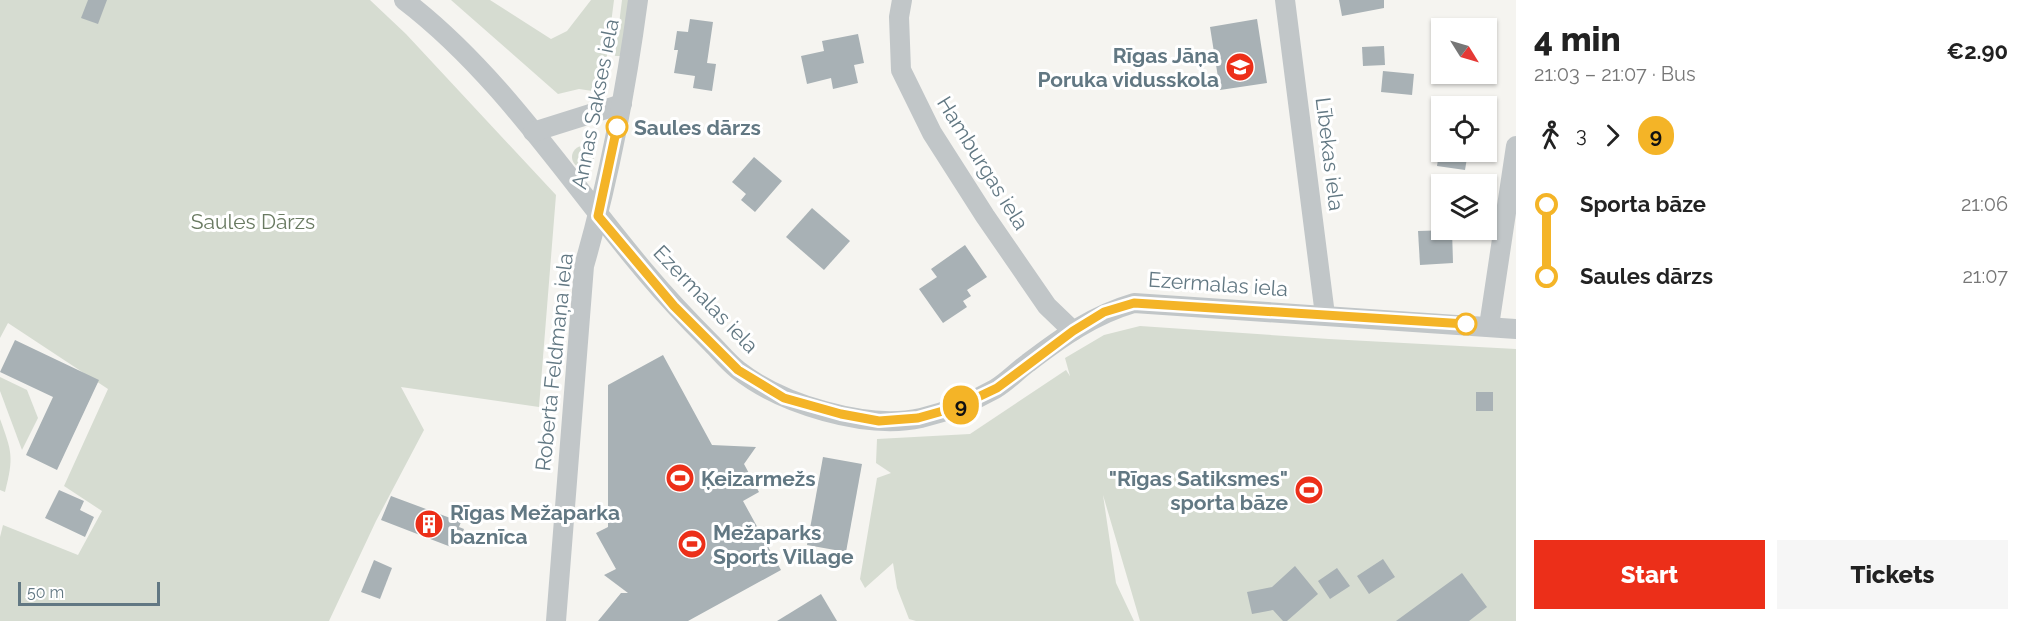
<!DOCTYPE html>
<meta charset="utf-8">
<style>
body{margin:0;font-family:Raleway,sans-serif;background:#f6f6f6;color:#222;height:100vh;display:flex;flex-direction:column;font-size:22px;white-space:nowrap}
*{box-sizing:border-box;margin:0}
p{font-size:20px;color:#767676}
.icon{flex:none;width:33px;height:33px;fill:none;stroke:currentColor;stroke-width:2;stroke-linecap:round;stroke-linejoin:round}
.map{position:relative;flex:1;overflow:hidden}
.side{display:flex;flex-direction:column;background:#fff;width:510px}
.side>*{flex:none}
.badge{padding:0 12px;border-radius:20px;font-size:21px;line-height:39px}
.needle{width:39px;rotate:127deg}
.tools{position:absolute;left:1431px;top:18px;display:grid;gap:12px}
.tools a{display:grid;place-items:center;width:66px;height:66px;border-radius:0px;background:#fff;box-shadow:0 2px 4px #0004;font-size:30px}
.scale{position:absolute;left:18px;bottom:15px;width:142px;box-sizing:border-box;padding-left:6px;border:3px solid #627883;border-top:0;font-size:16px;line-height:21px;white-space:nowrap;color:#627883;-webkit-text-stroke:4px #fff;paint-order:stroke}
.map>.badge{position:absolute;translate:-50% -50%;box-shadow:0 0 0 3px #fff}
.legs{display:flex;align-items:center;gap:9px;height:66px;padding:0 18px;font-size:20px}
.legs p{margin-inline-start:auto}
.headline{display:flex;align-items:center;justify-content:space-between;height:102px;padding:0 18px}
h1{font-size:33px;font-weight:800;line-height:45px}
.primary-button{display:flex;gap:12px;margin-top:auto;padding:12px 18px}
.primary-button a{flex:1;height:69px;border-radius:0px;background:#ec2f19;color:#fff;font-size:24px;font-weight:800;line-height:69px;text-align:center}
.primary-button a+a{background:#f6f6f6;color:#222}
ul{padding:0 18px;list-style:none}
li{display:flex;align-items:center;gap:21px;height:72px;font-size:22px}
li i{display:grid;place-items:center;width:9px;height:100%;margin:0 8px;background:currentColor}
li i::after{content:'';width:15px;height:15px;margin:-8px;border:4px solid;border-radius:50%;background:#fff}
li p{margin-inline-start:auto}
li:first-child i{background:linear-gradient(#0000 50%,currentColor 0)}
li:last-child i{background:linear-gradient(currentColor 50%,#0000 0)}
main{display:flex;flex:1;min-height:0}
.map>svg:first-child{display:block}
.green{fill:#d6dcd1}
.building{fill:#a8b1b5}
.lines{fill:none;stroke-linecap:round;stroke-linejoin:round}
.minor{stroke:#c1c6c8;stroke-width:20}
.line-1-casing{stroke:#fff;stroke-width:14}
.line-1{stroke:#f4b427;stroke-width:9}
.stop-1-dot{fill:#fff;stroke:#f4b427;stroke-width:3}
.labels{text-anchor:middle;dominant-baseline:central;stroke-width:6;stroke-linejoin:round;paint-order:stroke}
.poi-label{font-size:21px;font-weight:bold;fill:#627883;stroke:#fff;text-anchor:start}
.street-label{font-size:21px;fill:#627883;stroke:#fff}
.stop-label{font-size:21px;font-weight:bold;fill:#627883;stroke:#fff;text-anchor:start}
.park-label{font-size:21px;fill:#697a61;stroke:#fff}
</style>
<main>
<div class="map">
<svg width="1516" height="621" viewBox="0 0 1516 621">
<rect width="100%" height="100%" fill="#f5f4f0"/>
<g class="green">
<polygon points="0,0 370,0 406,34 556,195 539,407 401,387 424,430 376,521 329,621 0,621 0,537 3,525 78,555 102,511 64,486 108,389 8,323 0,338"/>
<polygon points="451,0 490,0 551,39 567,31 591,0 614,0 603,86 599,92 579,89 558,94"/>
<polygon points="622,0 629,0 622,56 615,56"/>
<circle cx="583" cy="157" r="11"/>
<polygon points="1140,326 1329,339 1516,349 1516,621 1140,621 1103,495 1116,583 1134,621 916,621 909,619 897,588 893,563 865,588 860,579 877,478 891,473 876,463 877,439 970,434 1066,370 1070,376 1065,358 1104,335"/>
<polygon points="0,377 27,390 38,418 22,450 0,391"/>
<path d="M 0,419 C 12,452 14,457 5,492 L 0,490 Z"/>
</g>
<g class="building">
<polygon points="88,0 107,0 98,24 81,18"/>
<polygon points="1339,0 1384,0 1384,8 1342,16"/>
<polygon points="690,19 713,22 707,63 716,64 712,91 693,88 695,76 674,73 678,50 674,50 677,31 688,32"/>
<polygon points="1257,19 1267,83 1220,90 1210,27"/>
<polygon points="858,34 864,63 854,65 858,83 833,89 831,78 807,84 801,56 824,51 822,41"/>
<polygon points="1384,46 1385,65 1363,66 1362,47"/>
<polygon points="1383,71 1414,74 1412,95 1381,92"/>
<polygon points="1439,152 1468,152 1465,170 1437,166"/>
<polygon points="754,157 782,181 755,212 741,200 746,194 732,182"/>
<polygon points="812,208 850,241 824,270 786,237"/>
<polygon points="1452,230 1453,263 1420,265 1418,231"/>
<polygon points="965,245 987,277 967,290 971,296 963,301 967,307 943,323 919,289 937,277 931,269"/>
<polygon points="15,340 99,380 57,470 26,455 53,397 0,372"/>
<polygon points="663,355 712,445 756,447 744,464 759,492 743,501 781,570 688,621 598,621 621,593 628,593 604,575 616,569 596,533 608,527 608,385"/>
<rect x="1476" y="392" width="17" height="19"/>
<polygon points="823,457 862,464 846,552 807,545"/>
<polygon points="59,490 84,501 80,510 94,517 85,537 45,518"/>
<polygon points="391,496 461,522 459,527 464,529 459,543 454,541 451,547 381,520"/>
<polygon points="1383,559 1395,577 1369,594 1357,576"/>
<polygon points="374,560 392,568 380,599 361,592"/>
<polygon points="1295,566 1318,594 1287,621 1283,621 1273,610 1252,614 1247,592 1272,587"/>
<polygon points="1337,568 1350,586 1330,599 1318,581"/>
<polygon points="1462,573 1487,607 1469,621 1396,621"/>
<polygon points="821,594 837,621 777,621"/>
</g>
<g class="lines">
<g class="minor">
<path d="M 404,0 C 501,74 569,182 647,274 C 668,299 689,321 711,343 C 720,352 728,362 738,370 C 781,404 866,430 921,418 C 946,412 972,402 995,389 C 1007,382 1017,371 1028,363 C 1062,337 1093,315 1134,303 L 1516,329"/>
<polyline points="902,0 899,17 901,70 932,133 985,216 1047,306 1073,331"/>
<polyline points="1285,0 1325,315"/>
<polyline points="533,132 622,104"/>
<polyline points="1489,326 1516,146"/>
<path d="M 556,621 L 584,266 C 609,179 626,90 638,0"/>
</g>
</g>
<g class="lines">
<g class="line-1-casing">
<polyline id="line-1" points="617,127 598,216 674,306 738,370 784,398 841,414 879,421 918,418 957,407 997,388 1073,331 1104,312 1134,303 1466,324"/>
</g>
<use href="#line-1" class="line-1"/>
</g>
<defs>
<g id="school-disc" transform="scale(1.5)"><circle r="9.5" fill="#ec2f19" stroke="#fff"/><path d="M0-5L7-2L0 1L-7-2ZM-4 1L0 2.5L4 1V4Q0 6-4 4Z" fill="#fff"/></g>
<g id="stadium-disc" transform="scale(1.5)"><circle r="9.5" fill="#ec2f19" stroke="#fff"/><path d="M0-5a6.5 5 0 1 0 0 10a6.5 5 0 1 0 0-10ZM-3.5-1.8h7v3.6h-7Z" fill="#fff"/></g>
<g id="building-disc" transform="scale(1.5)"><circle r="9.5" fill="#ec2f19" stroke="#fff"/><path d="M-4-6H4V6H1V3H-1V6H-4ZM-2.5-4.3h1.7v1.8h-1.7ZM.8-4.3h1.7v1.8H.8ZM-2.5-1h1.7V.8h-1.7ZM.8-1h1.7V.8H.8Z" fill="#fff"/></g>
</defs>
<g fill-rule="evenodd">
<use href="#school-disc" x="1240" y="67"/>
<use href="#stadium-disc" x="680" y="478"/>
<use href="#stadium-disc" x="1309" y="490"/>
<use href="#building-disc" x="429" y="524"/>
<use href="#stadium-disc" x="692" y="544"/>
</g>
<g class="stop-1-dot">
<circle cx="617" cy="127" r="10"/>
<circle cx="1466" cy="324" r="10"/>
</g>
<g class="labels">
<g class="poi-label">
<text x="1219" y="55" text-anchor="end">Rīgas Jāņa<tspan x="1219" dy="24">Poruka vidusskola</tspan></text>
<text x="701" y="478">Ķeizarmežs</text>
<text x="1288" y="478" text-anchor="end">"Rīgas Satiksmes"<tspan x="1288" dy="24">sporta bāze</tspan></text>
<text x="450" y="512">Rīgas Mežaparka<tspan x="450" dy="24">baznīca</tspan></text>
<text x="713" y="532">Mežaparks<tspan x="713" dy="24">Sports Village</tspan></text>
</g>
<g class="street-label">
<text transform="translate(595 104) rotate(-79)">Annas Sakses iela</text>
<text transform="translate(1330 154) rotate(83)">Lībekas iela</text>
<text transform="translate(983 163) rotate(58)">Hamburgas iela</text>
<text transform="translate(1218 284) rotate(4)">Ezermalas iela</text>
<text transform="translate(706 299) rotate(46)">Ezermalas iela</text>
<text transform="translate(554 362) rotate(-84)">Roberta Feldmaņa iela</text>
</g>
<g class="stop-label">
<text x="634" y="127">Saules dārzs</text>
</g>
<g class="park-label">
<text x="253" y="221">Saules Dārzs</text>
</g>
</g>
</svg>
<div class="tools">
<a><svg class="needle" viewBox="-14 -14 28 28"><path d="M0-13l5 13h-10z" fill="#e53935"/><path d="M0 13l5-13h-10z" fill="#767676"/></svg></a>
<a><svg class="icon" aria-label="locate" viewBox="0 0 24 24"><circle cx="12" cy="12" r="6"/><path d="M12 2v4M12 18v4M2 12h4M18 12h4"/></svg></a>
<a><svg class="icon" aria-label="layers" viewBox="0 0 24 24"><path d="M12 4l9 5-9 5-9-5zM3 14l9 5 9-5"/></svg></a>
</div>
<div class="scale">50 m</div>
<b class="badge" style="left:961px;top:405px;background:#f4b427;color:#111">9</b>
</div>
<section class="side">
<div class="headline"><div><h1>4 min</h1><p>21:03 – 21:07 · Bus</p></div><b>€2.90</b></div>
<div class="legs"><svg class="icon" aria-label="walk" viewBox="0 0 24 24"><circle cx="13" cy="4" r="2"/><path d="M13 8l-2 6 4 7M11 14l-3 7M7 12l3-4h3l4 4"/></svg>3<svg class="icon" aria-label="forward" viewBox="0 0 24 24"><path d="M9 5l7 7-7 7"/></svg><b class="badge" style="background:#f4b427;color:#111">9</b></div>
<ul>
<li><i style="color:#f4b427"></i><b>Sporta bāze</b><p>21:06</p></li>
<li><i style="color:#f4b427"></i><b>Saules dārzs</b><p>21:07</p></li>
</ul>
<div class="primary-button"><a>Start</a><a>Tickets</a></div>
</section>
</main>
